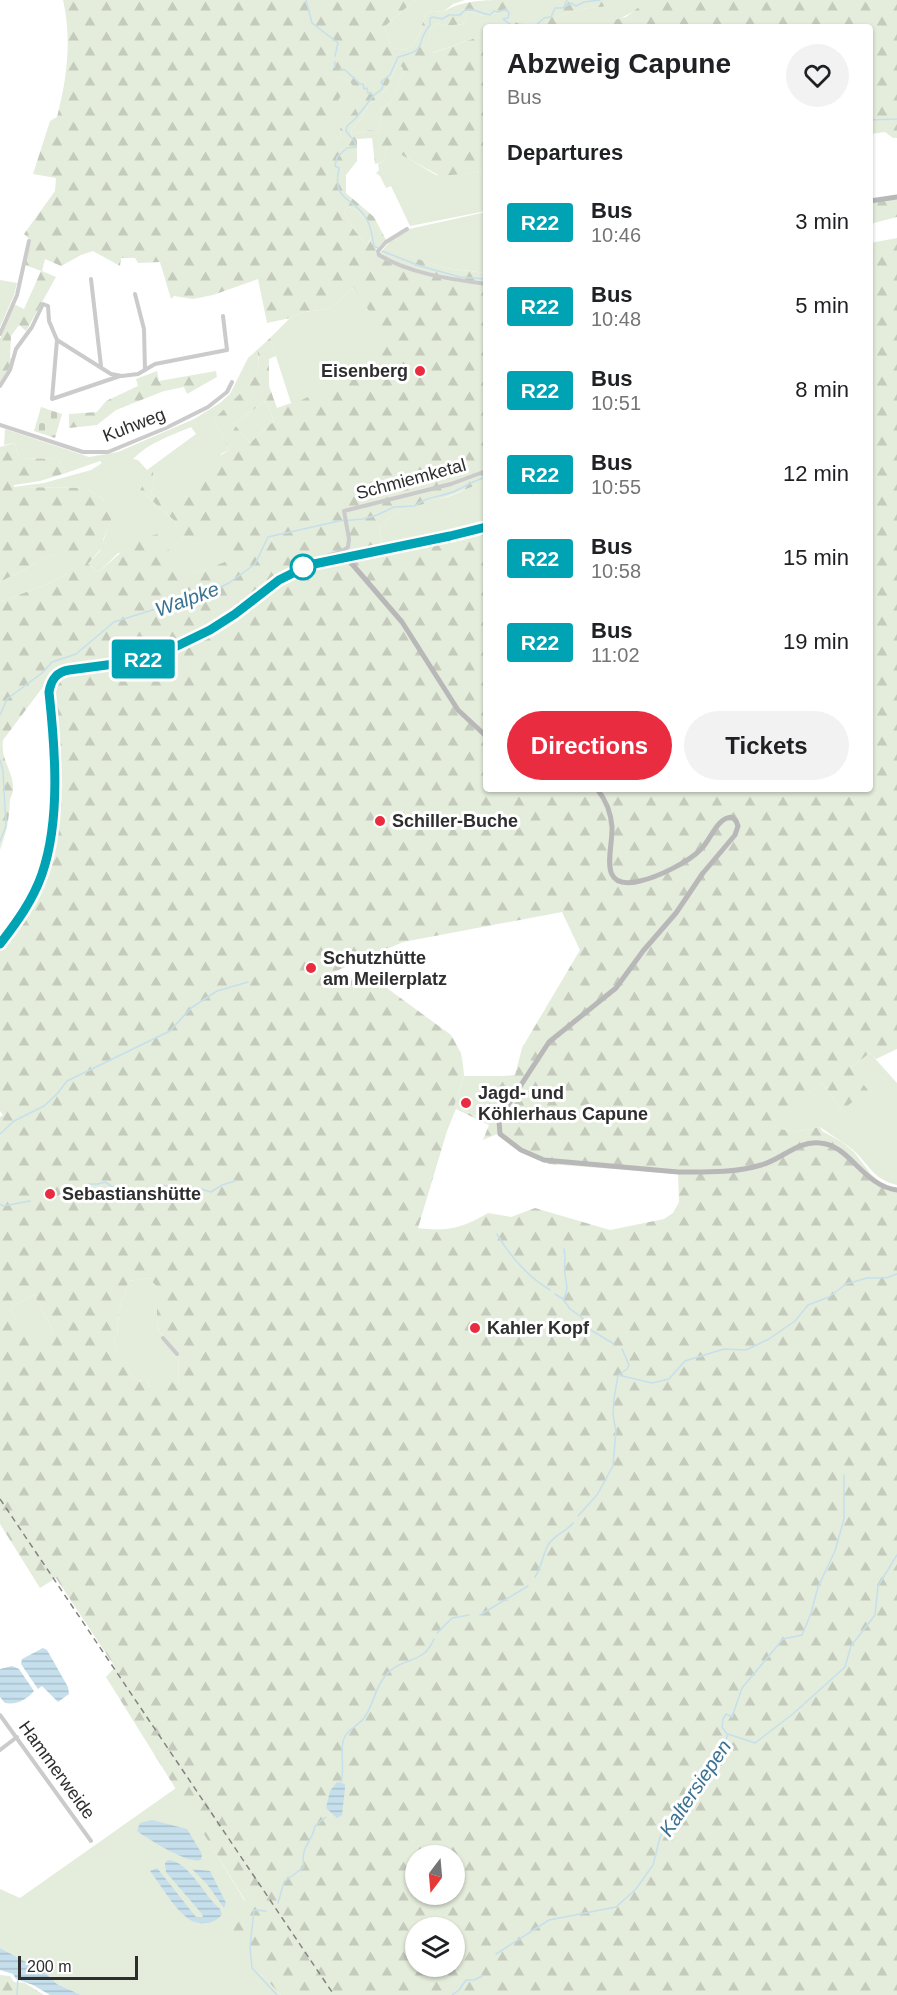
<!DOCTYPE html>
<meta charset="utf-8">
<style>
body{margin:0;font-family:Arial,sans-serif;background:#f2f2f2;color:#202124;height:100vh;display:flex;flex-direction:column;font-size:22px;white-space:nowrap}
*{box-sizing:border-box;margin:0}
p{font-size:20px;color:#757577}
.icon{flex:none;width:33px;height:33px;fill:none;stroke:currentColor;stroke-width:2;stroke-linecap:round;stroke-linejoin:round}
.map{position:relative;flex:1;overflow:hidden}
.drawer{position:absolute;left:483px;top:24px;width:390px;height:768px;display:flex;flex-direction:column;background:#fff;border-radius:6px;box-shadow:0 2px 4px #0004}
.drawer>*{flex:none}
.badge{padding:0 12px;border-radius:4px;font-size:21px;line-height:39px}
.needle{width:39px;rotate:196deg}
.buttons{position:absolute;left:405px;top:1845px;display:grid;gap:12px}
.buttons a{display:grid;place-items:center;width:60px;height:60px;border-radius:50%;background:#fff;box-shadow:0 2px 4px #0004;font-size:30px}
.scale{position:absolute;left:18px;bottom:15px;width:120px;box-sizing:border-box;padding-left:6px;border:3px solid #2e2e2e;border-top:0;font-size:16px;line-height:21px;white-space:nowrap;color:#2e2e2e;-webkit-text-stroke:4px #fff;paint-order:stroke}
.map>.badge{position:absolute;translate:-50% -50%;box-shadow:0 0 0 3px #fff}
h2{padding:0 24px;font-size:22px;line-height:54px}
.round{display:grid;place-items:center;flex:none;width:63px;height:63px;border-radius:32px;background:#f2f2f2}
.headline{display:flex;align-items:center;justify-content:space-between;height:102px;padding:0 24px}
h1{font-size:28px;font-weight:700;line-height:45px}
.button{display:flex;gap:12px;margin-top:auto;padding:12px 24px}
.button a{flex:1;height:69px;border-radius:36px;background:#e92c40;color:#fff;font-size:24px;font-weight:700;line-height:69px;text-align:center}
.button a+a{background:#f2f2f2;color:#202124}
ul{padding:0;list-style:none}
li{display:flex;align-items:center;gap:18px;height:84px;padding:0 24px}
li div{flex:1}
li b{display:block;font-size:22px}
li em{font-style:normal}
li .badge{min-width:66px;font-weight:700;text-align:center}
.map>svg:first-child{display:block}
.green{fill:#e4ecdb;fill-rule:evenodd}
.forest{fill:url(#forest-firs);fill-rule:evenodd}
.cemetery{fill:url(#cemetery-stones)}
.water{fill:url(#water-rules)}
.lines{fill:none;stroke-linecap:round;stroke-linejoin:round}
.stream{stroke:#c6dfec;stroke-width:1.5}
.street{stroke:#cbcbcb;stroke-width:4}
.secondary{stroke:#b8b8b8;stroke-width:5}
.rail{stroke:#838383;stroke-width:1.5;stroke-dasharray:6 4.5;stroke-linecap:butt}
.line-casing{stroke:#fff;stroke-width:14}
.line{stroke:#00a3b4;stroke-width:9}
.poi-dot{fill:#e92c40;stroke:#fff;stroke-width:2}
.stop-dot{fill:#fff;stroke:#00a3b4;stroke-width:3}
.labels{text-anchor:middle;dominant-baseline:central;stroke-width:6;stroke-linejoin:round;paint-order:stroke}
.poi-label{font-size:18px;font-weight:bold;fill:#2e2e2e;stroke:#fff;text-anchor:start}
.street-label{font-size:18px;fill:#2e2e2e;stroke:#fff}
.water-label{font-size:20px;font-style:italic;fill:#3a7291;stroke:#fff}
</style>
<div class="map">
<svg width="897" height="1995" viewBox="0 0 897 1995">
<defs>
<pattern id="forest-firs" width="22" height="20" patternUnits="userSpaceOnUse" patternTransform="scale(1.5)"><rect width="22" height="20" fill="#e4ecdb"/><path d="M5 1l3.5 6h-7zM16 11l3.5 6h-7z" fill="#c4cbbc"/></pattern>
<pattern id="cemetery-stones" width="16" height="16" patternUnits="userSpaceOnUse" patternTransform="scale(1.5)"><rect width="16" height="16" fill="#e4ecdb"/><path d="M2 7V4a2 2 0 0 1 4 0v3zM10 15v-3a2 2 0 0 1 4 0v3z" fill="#c4cbbc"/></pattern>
<pattern id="water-rules" width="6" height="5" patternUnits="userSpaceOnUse" patternTransform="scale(1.5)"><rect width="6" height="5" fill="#c6dfec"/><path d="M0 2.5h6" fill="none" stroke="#aac0cb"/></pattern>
</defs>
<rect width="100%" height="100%" fill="#fff"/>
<g class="green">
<path d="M 415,0 L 465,0 L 453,4 L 443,12 L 433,11 L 426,13 C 419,31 418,58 391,47 L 384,27 Z"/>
<polygon points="508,0 559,0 558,4 526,23 520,24 513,21"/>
<path d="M 614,0 L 640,0 L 640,6 C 616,26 591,27 560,27 L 559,23 L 555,20 C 569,8 592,8 609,6 Z"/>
<path d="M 469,11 C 478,16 488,18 496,13 L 501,14 L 502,24 L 506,27 L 486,27 L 486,39 L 478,37 L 432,53 L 429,35 L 432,27 L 437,23 L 446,26 L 463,24 Z"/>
<path d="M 397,65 L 402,67 L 404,73 C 393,89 399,100 379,110 L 382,115 L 379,131 L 370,130 L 352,134 L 351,130 L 361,119 L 369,104 L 381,96 L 387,87 Z"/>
<path d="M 341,77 L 348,80 L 366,99 C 354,108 350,118 340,129 L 341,136 L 335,139 L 322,139 L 320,126 L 327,113 L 334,105 L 338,78 Z"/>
<polygon points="387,146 436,175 473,173 486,169 486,209 481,212 410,226 391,186 386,188 380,176 376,173 379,170 378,164 383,162"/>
<path d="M 348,207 C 357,209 372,223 372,233 C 372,237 369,240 368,243 L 366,244 L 354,230 L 344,211 Z"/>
<polygon points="486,212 486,273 445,268 393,251 397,240 395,237 409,229"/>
<polygon points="0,280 17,283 14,295 0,327"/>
<polygon points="354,287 390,343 351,375 292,406 270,338 290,318 304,312 329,309"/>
<path d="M 257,350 C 259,358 260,366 256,374 C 250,386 225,409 214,419 L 229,450 L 222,453 L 188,496 L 171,501 L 162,500 L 151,494 L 154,481 L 153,471 L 140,490 L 176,522 L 172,533 C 181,538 207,539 220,541 L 228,561 L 197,573 L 118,553 L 99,572 L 88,564 L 100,551 L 112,515 L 103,499 L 86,488 L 14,487 L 44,483 L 91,470 L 102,463 L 100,461 L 66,473 L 58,459 L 19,458 L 15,443 L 4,445 L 5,429 L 89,457 L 118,452 L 194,419 L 220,403 L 230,394 L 248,358 ZM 191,427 L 196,434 L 147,470 L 138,460 L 133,459 C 148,443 170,436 191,427 Z"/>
<polygon points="265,401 274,421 250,443 234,424"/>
<path d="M 486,480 L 486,521 L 478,526 L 382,543 L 379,528 C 399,506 406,508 433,501 C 451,497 470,488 486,480 Z"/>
<polygon points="53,554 66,562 67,574 45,585 0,602 0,582"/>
<path d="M 870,1053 L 897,1083 L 897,1185 C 872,1179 870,1165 853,1150 C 842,1141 831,1135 820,1127 C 797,1132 790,1134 767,1124 L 822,1083 L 842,1110 L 850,1068 Z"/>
<polygon points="464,1076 504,1076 482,1119 454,1106"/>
<path d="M 149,1278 L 157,1287 L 157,1321 L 159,1331 L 179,1354 L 178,1385 L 149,1387 L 147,1381 C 130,1381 131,1376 126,1362 L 121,1362 L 114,1341 L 117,1336 L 119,1309 L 129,1281 Z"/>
<polygon points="34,1295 54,1332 30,1345 10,1308"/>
<polygon points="176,1788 245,1901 260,1973 281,1995 81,1995 57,1984 43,1971 0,1948 0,1889 20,1898"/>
</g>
<g class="forest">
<path d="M 63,0 L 415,0 L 384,27 L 391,47 C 418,58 419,31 426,13 L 433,11 L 443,12 C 462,0 485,0 508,0 L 515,11 L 513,21 L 520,24 L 526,23 L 557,4 L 559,0 L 614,0 L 610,6 C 592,8 569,8 555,20 L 559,22 L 560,27 L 506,27 L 501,24 L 501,14 L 496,13 C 488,18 478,16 469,11 L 463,24 L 446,26 L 437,23 L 432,27 L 429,35 L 433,53 L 478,37 L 486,39 L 486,169 L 473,173 L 440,176 L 387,147 L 383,162 L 375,164 L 372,138 L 357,139 L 357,161 L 346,175 L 346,193 L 374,217 L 386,240 L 376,249 L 377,255 L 379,255 L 394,236 L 397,240 L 394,251 L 445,268 L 486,273 L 486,480 C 471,488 454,494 437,500 C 408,510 403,502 379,528 L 382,543 C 404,539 427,533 449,530 C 463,529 473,529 486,521 L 486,789 L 870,789 L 870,243 L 897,238 L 897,1049 L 876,1059 L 870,1053 L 850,1068 L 868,1090 L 842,1110 L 822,1083 L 768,1124 C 790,1134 797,1132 820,1127 L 822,1131 L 842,1142 L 854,1152 L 871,1174 L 881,1183 L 897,1190 L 897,1995 L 281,1995 L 260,1973 L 231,1929 L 245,1900 L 106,1677 L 115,1667 L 56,1578 L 40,1588 L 0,1524 L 0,1117 L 3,1115 L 0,1111 L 0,938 C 8,933 14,921 19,913 C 64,845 52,760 46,683 L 3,740 C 0,761 14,771 13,790 C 13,793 11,796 10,799 C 9,821 7,830 0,850 L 0,602 L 45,585 L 67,574 L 60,567 L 65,562 L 53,554 L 0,582 L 0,447 L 15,443 L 19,458 L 58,459 L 66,473 L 40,481 L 14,485 L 14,487 L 86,488 L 103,499 L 113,515 L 103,540 L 105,544 L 88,564 L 99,572 C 121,553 127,544 157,534 L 181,567 L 197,573 L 227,561 L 220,542 C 207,539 181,538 171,533 L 176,522 L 140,490 L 153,470 L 154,481 L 151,494 C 167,503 172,500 188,496 L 203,466 L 229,450 L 214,419 C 224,409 250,386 256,374 C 260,366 259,358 257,350 L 270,338 L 276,356 L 269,359 L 269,386 L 277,408 L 291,403 L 292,405 L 351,375 L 389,343 L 354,287 L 329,309 L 304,312 L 290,318 L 267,323 L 258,279 L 213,295 L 193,299 L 174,296 L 171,299 L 160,262 L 138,263 L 135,258 L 121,258 L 120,266 L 93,251 L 81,255 L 61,266 L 45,259 L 42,271 L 56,277 L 26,331 L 19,325 L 11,336 L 10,358 L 12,359 L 9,368 L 0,384 L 0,339 L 14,304 L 24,309 L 41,271 L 25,265 L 31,241 L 24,234 L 55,191 L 56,178 L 33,174 L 50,121 L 57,117 C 67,79 72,39 63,0 ZM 397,65 L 402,67 L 404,73 C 393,89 398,101 379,110 L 382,115 L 379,131 L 370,130 L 352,134 L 351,130 L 361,119 L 369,104 L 381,96 L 387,87 ZM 341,77 L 348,80 L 365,99 C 354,108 349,119 340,129 L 341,136 L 335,139 L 322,139 C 319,118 330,113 341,96 L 338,79 ZM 348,207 C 357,209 372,223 372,233 C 372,237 370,240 368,243 L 366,244 L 354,230 L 344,211 ZM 265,401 L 274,421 L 250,443 L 234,424 ZM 562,912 L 580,950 L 522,1048 L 515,1075 L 504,1076 L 481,1119 L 454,1106 L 464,1076 L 463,1065 L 461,1053 L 451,1035 L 380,983 L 335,976 L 334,972 L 403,942 ZM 456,1109 L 489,1125 L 483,1140 L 497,1134 C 514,1147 529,1158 549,1164 L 678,1174 L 679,1202 L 673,1213 L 664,1219 L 610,1230 L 535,1208 L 511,1217 L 488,1213 C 462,1228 448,1232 418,1228 L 447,1131 ZM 149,1278 L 157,1287 L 157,1321 L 159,1331 L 179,1354 L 178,1384 L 174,1384 L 164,1372 L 153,1387 L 149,1387 L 147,1381 C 130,1381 131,1376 126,1361 L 121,1361 L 114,1341 L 117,1336 L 119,1309 L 129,1281 ZM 34,1295 L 54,1332 L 30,1344 L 10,1308 ZM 416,1856 L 454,1856 L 454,1894 L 416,1894 ZM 416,1928 L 454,1928 L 454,1966 L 416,1966 Z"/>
<polygon points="640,0 897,0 897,138 893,138 885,132 870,134 870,27 586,27 626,17 640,6"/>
<polygon points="897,196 897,217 870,224 870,200"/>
<polygon points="157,371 159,381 216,371 217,377 187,394 184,387 164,391 116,410 97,425 69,428 69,414 97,412 106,401 138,386 136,379"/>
<polygon points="0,1975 10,1976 14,1982 25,1983 44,1995 0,1995"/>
</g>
<polygon class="cemetery" points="41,407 62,414 55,438 34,431"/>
<g class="water">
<polygon points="43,1648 47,1650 68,1687 69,1694 58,1702 42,1686 38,1689 21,1664 22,1659"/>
<path d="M 12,1666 L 19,1669 L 34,1691 C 26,1700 17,1705 5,1703 L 0,1697 L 0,1669 Z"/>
<polygon points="337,1782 345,1784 345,1788 342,1815 337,1818 326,1808 330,1791"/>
<path d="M 152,1820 L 187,1829 L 202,1854 L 201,1860 C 187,1864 150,1840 137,1831 L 140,1823 Z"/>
<path d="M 168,1860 C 189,1861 204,1896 220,1909 L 222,1914 C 214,1926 195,1926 185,1916 C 171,1904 161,1885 150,1871 L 157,1868 L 196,1917 L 203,1917 L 202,1914 L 166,1872 L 165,1863 Z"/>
<polygon points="192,1869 210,1871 226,1903 224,1908 207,1884"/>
<polygon points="0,1948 43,1971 57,1984 81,1995 50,1995 33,1985 16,1979 13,1974 0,1970"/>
</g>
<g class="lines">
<g class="stream">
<polyline points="306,0 312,23 338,43 335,56"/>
<polyline points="564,7 567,0"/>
<polyline points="526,27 527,25 534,27 544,18 551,17 555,8 563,8 571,3 576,6 584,2 600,0"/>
<polyline points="335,62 335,67"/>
<polyline points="340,69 345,70 360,84 363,84 364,89 367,88 368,93 372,94"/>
<polyline points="870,120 897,119"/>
<path d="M 378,248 L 374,246 C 371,234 372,226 364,215 C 350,196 332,200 339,168 L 335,166 L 337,157 L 347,148 L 356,147 L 355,142 L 346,131 L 347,126 L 356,118 L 374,95 L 382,89 L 383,85 L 381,82 L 390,75 L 398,57 C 431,49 413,45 430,25 L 430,18 L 433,17 L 442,19 L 449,15 L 460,15 C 469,3 477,13 490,15 L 494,11 L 498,12 L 506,9 L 509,13 L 508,18 L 503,19 L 514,27"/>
<polyline points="382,251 420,266 460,277 486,279"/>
<path d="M 0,715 L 7,699 L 42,673 L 52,662 L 76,654 L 114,622 L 165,606 L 193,600 L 229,583 L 255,564 L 268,537 L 339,521 L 363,519 L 377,515 L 394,507 L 415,506 C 426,496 442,497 455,491 C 466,486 475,480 486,477"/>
<polyline points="0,760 3,771 6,826 0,841"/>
<polyline points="0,1134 14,1121 44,1106 57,1094 67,1081 170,1031 191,1008 217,991 248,982"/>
<polyline points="89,1184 98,1184 105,1182 122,1193 140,1193 151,1190 158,1185 197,1188 211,1192 222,1185 235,1181"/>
<polyline points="0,1204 3,1206 30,1201"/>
<path d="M 497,1234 C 511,1258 527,1276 550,1290"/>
<polyline points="555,1294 563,1299 570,1309 580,1316 587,1323 589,1329 614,1344"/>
<path d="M 564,1298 C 569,1288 566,1284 565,1274 C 564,1265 566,1258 564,1249"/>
<polyline points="619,1375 627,1369 629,1365 622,1349"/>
<polyline points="578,1516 597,1495 613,1466 616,1431 613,1415 614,1399 618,1375 652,1383 669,1379 685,1361 724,1349 746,1350 769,1339 795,1321 808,1305 829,1297 846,1284 867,1278 886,1278 897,1274"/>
<path d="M 535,1577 C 542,1566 543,1554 548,1545 C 555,1534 566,1532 573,1523"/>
<polyline points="480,1615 528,1586"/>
<polyline points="437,1633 452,1618 469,1615"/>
<polyline points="727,1734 722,1727 723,1719 726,1714 732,1717 742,1688 783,1639 802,1635 811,1613 818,1587 835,1551 844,1519 844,1475"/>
<path d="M 341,1782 C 345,1768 340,1755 343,1741 C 346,1730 357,1727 364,1718 C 375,1703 375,1683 391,1670 C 407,1657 424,1663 434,1639"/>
<path d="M 278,1903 L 284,1882 L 304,1867 C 300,1846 312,1843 315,1826 L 326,1817"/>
<polyline points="266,1911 254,1910 250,1947 252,1968 277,1995"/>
<polyline points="496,1954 549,1920 616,1907 636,1889 653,1865 660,1837 675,1810 721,1755 728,1734 755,1743 794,1713 845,1667 851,1646 875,1615 878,1586 897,1555"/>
<polyline points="17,1995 18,1978"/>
<polyline points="452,1995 459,1990 466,1980 474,1980 482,1976"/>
</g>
<g class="street">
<path d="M 407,229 L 386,242 L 378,251 L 379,255 C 411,274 450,279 486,284"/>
<polyline points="91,279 101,366"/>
<polyline points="135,294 144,329 145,370"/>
<polyline points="0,334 17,295 29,241"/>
<polyline points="57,340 52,399 120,376"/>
<polyline points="0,386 10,370 16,349 32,327 43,304 48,306 49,321 57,340 111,374 122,376 138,374 155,364 227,350 223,316"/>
<polyline points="0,425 83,452 108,452 166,428 208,407 227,392 232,382"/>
<path d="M 315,563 C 324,553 338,556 348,547 L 349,539 L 344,511 L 451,484 L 486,471"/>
<polyline points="163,1338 177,1354"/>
<polyline points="0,1715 91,1841"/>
<polyline points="0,1750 17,1737"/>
</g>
<g class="secondary">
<polyline points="870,201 897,197"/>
<polyline points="346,557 402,622 458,710 486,736"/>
<path d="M 597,789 C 606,800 611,813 612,827 C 613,850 596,892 640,881 C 658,877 689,862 701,849 C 711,840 716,818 732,817 L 736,821 L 738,826 L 735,835 L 703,873 L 676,913 L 643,951 L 616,988 L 549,1042 L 502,1114 L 499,1121 L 500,1134 L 521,1150 L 544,1160 L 678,1172 C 705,1172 735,1173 761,1165 C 781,1160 798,1140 820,1143 C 850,1145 863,1186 897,1190"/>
<path d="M 0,944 C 17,922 33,900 42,873 C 61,819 55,748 49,691 C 51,680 56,672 69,670 L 113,665 L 158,655 L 210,630 L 235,614 L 279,580 L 303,567 L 450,536 L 486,527"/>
</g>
<polyline class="rail" points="0,1499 334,1995"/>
</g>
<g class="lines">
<g class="line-casing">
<path id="line" d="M 0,944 C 17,922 33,900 42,874 C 61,819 55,748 49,692 C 51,680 56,672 69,670 L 137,661 L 173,648 L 210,630 L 235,614 L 279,580 L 309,565 L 450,536 L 486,527"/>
</g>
<use href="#line" class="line"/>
</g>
<g class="poi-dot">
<circle cx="420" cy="371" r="6"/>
<circle cx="380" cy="821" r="6"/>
<circle cx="311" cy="968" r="6"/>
<circle cx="466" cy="1103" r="6"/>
<circle cx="50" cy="1194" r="6"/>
<circle cx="475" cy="1328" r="6"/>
</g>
<circle class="stop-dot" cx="303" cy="567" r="12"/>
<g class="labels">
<g class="poi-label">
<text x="408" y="371" text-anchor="end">Eisenberg</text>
<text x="392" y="821">Schiller-Buche</text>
<text x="323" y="958">Schutzhütte<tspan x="323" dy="21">am Meilerplatz</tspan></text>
<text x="478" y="1093">Jagd- und<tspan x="478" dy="21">Köhlerhaus Capune</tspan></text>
<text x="62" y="1194">Sebastianshütte</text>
<text x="487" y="1328">Kahler Kopf</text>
</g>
<g class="street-label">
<text transform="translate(134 425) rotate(-21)">Kuhweg</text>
<text transform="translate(411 479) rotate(-15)">Schmiemketal</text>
<text transform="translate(57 1770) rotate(54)">Hammerweide</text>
</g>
<g class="water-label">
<text transform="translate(187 599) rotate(-20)">Walpke</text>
<text transform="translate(695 1788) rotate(-56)">Kaltersiepen</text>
</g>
</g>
</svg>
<div class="buttons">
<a><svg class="needle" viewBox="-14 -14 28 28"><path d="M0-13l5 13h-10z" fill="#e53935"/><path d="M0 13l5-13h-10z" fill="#757577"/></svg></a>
<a><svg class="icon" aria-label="layers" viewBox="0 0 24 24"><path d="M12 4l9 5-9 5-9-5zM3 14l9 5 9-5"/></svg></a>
</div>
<div class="scale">200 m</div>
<b class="badge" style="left:143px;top:659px;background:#00a3b4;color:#fff">R22</b>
<section class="drawer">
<div class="headline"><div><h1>Abzweig Capune</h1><p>Bus</p></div><a class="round"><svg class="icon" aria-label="heart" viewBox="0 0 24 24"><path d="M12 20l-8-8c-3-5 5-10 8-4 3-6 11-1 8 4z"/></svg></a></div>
<h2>Departures</h2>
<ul>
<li><span class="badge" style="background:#00a3b4;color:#fff">R22</span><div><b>Bus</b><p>10:46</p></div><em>3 min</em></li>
<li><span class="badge" style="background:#00a3b4;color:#fff">R22</span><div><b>Bus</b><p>10:48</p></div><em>5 min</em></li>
<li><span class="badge" style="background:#00a3b4;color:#fff">R22</span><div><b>Bus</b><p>10:51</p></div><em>8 min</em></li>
<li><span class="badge" style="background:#00a3b4;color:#fff">R22</span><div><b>Bus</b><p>10:55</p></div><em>12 min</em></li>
<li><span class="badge" style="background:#00a3b4;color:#fff">R22</span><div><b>Bus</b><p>10:58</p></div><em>15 min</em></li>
<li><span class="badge" style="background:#00a3b4;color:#fff">R22</span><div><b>Bus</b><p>11:02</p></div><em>19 min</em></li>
</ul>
<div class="button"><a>Directions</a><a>Tickets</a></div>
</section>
</div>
